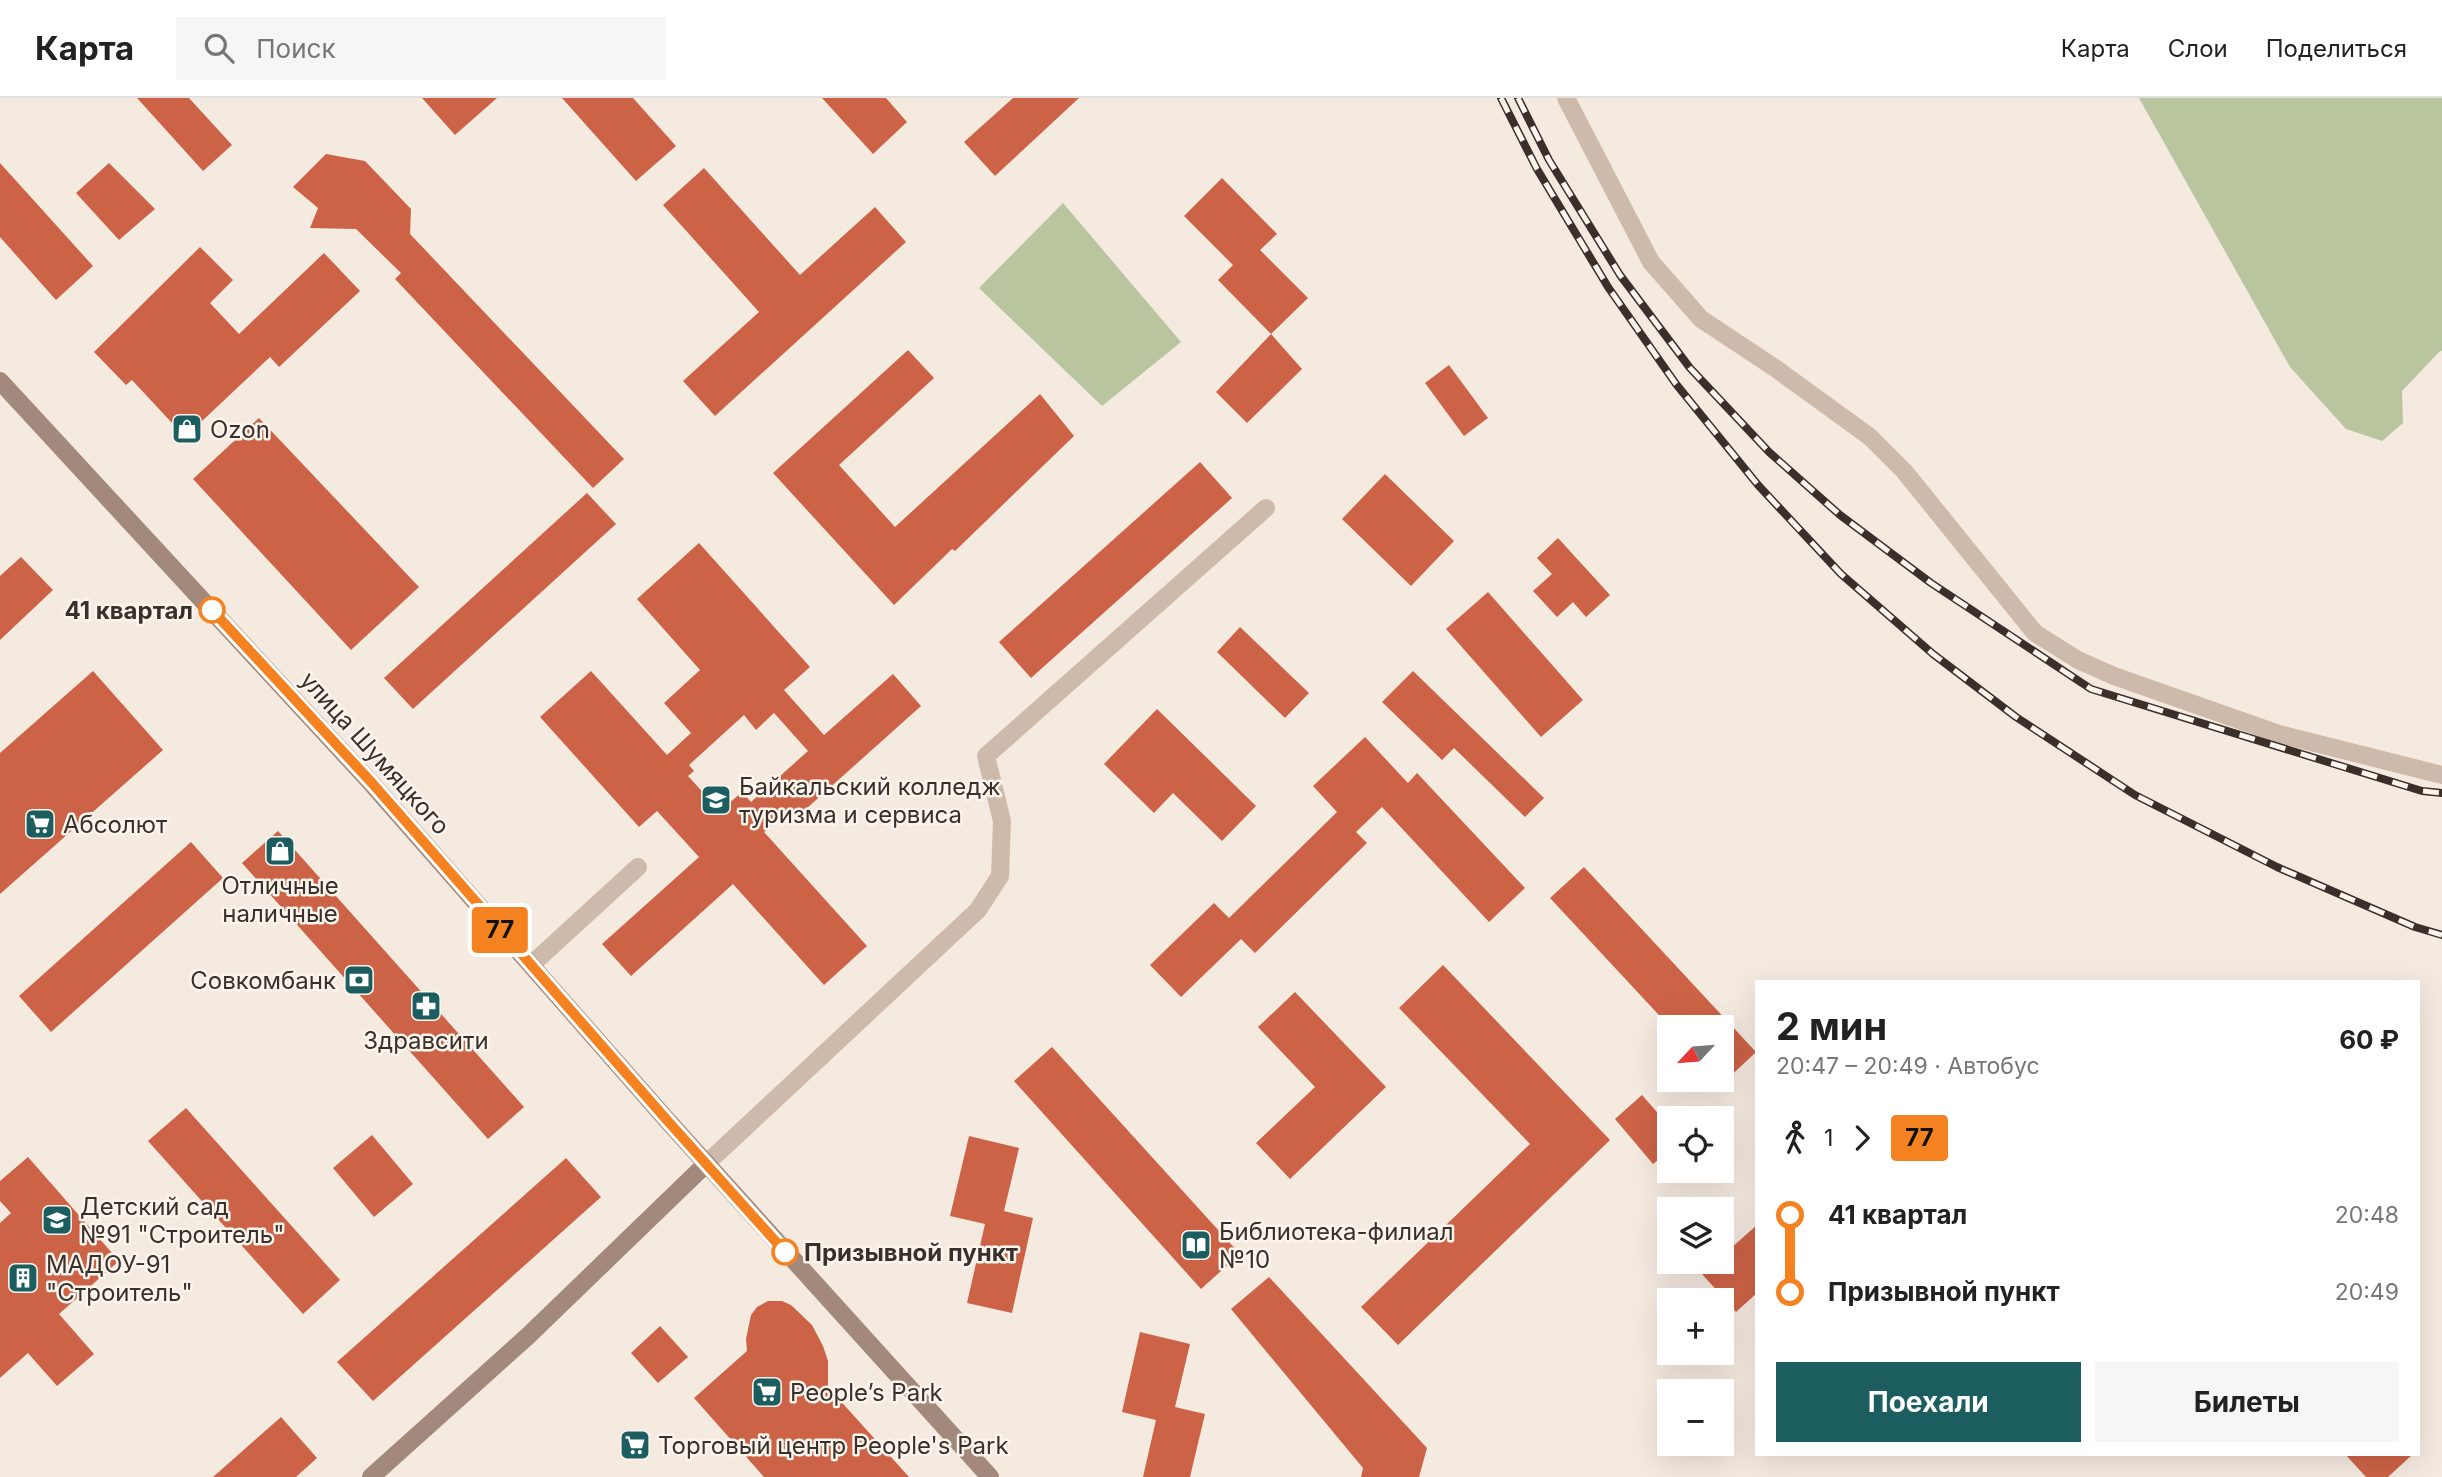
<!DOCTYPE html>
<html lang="ru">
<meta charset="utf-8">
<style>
body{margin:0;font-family:Inter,sans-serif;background:#f6f6f6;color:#222;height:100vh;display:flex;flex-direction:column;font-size:26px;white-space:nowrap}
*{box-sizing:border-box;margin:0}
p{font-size:23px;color:#767676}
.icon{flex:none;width:38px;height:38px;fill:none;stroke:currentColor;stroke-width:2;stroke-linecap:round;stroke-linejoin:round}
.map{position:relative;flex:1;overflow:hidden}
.sheet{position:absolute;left:1755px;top:882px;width:665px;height:476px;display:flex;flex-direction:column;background:#fff;border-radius:0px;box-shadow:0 7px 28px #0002}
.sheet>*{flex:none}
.badge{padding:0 14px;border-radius:5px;font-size:24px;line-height:46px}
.needle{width:46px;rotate:244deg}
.controls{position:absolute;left:1657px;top:917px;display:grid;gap:14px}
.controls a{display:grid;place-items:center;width:77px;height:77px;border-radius:0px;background:#fff;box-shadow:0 7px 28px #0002;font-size:35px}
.map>.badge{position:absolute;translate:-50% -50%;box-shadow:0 0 0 4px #fff}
.legs{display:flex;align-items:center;gap:10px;height:77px;padding:0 21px;font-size:23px}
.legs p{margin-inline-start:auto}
.head{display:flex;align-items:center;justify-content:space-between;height:119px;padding:0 21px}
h1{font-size:38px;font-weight:700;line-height:52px}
.cta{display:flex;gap:14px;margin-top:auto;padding:14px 21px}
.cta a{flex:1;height:80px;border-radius:0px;background:#1c5d60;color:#fff;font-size:28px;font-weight:700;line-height:80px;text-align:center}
.cta a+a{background:#f6f6f6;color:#222}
ul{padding:0 21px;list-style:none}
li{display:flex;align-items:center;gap:24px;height:77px;font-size:26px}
li i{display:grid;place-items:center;width:10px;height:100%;margin:0 9px;background:currentColor}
li i::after{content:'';width:18px;height:18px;margin:-9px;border:5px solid;border-radius:50%;background:#fff}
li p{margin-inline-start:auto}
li:first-child i{background:linear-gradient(#0000 50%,currentColor 0)}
li:last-child i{background:linear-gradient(currentColor 50%,#0000 0)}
header{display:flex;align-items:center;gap:42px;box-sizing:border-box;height:98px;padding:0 35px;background:#fff;border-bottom:2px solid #e0e0e0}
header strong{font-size:33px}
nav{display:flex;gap:38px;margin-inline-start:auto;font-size:24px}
.search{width:490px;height:63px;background:#f6f6f6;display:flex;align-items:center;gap:18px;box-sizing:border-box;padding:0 24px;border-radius:0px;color:#767676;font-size:26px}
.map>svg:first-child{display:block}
.green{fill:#b9c59e}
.building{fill:#cd6346;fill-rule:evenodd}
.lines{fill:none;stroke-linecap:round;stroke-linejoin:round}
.minor{stroke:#cebaaa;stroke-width:18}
.secondary{stroke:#a2897b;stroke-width:18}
.rail-casing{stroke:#3b2f2a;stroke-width:8}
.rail{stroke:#fbf5ed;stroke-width:5;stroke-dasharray:16;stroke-linecap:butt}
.line-1-casing{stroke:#fff;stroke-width:16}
.line-1{stroke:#f58220;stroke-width:10}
.stop-1-dot{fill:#fff;stroke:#f58220;stroke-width:3.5}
.labels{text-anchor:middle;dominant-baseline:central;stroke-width:5;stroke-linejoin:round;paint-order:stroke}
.poi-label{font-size:24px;fill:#3b2f2a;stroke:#fbf5ed;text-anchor:start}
.stop-label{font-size:24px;font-weight:bold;fill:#3b2f2a;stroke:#fbf5ed;text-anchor:end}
.street-label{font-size:24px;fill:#3b2f2a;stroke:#fbf5ed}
</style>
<header>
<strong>Карта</strong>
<div class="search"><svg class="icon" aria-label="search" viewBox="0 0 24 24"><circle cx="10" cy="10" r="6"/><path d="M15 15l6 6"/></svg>Поиск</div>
<nav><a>Карта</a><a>Слои</a><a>Поделиться</a></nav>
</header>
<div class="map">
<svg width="2442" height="1379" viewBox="0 0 2442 1379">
<rect width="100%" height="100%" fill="#f5eae0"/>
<g class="green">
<polygon points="2139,0 2442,0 2442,253 2440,253 2402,293 2403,325 2382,343 2346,331 2290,269"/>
<polygon points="1063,105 1181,244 1102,308 979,190"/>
</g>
<g class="building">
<polygon points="137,0 189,0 232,47 203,73"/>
<polygon points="422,0 497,0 455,37"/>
<polygon points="562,0 633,0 676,48 636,83"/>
<polygon points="822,0 886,0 907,24 873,56"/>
<polygon points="1013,0 1079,0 995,78 964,44"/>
<polygon points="326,56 365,63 411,111 410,136 624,361 593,390 395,181 401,175 356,131 310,130 318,110 293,89"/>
<polygon points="0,65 93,168 56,202 0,139"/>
<polygon points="109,65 155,111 119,142 76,95"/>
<polygon points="704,70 800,177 875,109 906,144 715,318 683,283 759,214 663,107"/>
<polygon points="1222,80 1277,136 1260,152 1308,200 1271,236 1218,182 1233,167 1184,118"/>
<polygon points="200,149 233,182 210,205 239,236 324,155 360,193 279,269 270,259 185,339 132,282 126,287 94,254"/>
<polygon points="1271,236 1302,271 1247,325 1216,294"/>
<polygon points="908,252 934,280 839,367 895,429 1040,296 1074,338 955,453 952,451 894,507 773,375"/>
<polygon points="1449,267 1488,320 1464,338 1425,285"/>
<polygon points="259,320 419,489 351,552 193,381"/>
<polygon points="1200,364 1232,400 1031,580 999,544"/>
<polygon points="1385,376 1454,443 1411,488 1342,421"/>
<polygon points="587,395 616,426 413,611 384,580"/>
<polygon points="1558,440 1610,497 1586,519 1573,504 1557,519 1533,493 1552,476 1537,460"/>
<path d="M 699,445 L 810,569 L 784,592 L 824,637 L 893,576 L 921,608 L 797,719 L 790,711 L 764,734 L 867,848 L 824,887 L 733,786 L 631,878 L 602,846 L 699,759 L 657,713 L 639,729 L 540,619 L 591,573 L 667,657 L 691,635 L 664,605 L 700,572 L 637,501 ZM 774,615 L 808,653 L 751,704 L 742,694 L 720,713 L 688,678 L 694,673 L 689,667 L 744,617 L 756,632 Z"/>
<polygon points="21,459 53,492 0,542 0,478"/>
<polygon points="1488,494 1583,602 1541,639 1446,531"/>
<polygon points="1240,529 1309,595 1285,620 1217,554"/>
<polygon points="93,573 163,652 0,796 0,655"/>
<polygon points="1413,573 1544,700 1525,719 1454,650 1442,662 1382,604"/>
<polygon points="1157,611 1256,708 1222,743 1173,695 1154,715 1104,666"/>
<polygon points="1365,639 1408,685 1417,675 1525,790 1489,824 1382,709 1356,734 1367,745 1255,855 1241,841 1181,899 1150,867 1214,805 1229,820 1337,714 1313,688"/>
<polygon points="278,733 524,1009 488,1041 242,765"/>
<polygon points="191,744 223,780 51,934 19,898"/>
<polygon points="1584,769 1756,954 1722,986 1722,929 1670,929 1550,800"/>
<polygon points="1443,867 1610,1042 1398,1247 1361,1209 1530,1046 1399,910"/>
<polygon points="1295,894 1386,989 1290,1081 1256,1045 1315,989 1258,929"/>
<polygon points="1052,949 1240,1156 1201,1191 1014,983"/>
<polygon points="1642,997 1670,1029 1670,1052 1653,1066 1615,1021"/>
<polygon points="186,1010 340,1182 303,1216 148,1043"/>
<polygon points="372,1037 413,1086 374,1119 333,1070"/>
<polygon points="969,1038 1019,1050 1004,1113 1033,1120 1012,1215 967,1205 985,1126 950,1118"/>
<polygon points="28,1059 119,1163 59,1216 94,1256 57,1288 28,1255 0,1280 0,1125 11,1115 0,1103 0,1083"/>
<polygon points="566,1060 601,1099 373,1303 337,1264"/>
<polygon points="1757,1127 1757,1195 1736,1214 1702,1176 1716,1164 1722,1164 1722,1158"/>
<polygon points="1269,1179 1427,1350 1419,1379 1361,1379 1363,1370 1231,1211"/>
<polygon points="768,1203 782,1203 791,1207 812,1227 823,1248 828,1263 828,1289 909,1379 764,1379 694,1300 747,1253 746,1241 751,1217 757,1209"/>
<polygon points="660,1228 688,1259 658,1285 631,1255"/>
<polygon points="1140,1234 1190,1246 1175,1309 1205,1316 1190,1379 1143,1379 1156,1322 1122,1314"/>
<polygon points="281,1319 317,1360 296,1379 213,1379"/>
<polygon points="2345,1356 2413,1356 2388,1379 2366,1379"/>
</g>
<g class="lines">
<g class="minor">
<polyline points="1566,0 1651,164 1701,221 1775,270 1870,339 1904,373 2035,535 2078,562 2114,578 2279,636 2442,677"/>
<polyline points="531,867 638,769"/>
<polyline points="706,1066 978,812 1000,778 1002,723 986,658 1266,410"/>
</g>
<g class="secondary">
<polyline points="0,283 371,685 666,1021 990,1379"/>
<polyline points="371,1379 529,1237 706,1066"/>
</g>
<g class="rail-casing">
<g id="rail">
<polyline points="1501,0 1537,71 1608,189 1676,286 1758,387 1841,476 1933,556 2016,619 2135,697 2277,769 2415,829 2442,837"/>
<polyline points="1518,0 1549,62 1620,177 1690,270 1769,354 1840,417 1931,485 2091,591 2422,693 2442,695"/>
</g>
</g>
<use href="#rail" class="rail"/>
</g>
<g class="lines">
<g class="line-1-casing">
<polyline id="line-1" points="212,512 372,685 666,1021 785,1154"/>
</g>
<use href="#line-1" class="line-1"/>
</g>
<defs>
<g id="shop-square" transform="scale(1.575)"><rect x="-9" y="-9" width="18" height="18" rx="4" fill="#1c5d60" stroke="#fbf5ed"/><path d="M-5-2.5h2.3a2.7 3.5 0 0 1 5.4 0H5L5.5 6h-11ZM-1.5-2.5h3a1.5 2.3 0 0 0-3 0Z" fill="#fff"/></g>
<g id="university-square" transform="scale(1.575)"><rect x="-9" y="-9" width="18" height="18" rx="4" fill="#1c5d60" stroke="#fbf5ed"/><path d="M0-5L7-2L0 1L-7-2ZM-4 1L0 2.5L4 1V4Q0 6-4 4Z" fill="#fff"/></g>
<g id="supermarket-square" transform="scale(1.575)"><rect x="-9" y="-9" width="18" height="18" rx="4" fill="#1c5d60" stroke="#fbf5ed"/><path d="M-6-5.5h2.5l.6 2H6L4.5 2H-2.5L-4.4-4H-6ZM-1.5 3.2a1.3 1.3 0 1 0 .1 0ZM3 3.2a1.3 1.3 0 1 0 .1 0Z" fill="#fff"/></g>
<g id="bank-square" transform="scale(1.575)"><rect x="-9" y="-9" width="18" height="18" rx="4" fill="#1c5d60" stroke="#fbf5ed"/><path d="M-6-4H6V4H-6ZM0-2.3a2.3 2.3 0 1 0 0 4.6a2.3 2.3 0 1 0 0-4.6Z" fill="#fff"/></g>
<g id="pharmacy-square" transform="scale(1.575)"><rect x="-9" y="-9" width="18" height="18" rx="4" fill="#1c5d60" stroke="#fbf5ed"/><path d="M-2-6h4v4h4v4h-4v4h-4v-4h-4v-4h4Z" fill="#fff"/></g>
<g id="school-square" transform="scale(1.575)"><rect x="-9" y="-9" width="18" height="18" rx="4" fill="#1c5d60" stroke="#fbf5ed"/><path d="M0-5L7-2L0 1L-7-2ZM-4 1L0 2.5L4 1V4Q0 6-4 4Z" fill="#fff"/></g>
<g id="library-square" transform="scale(1.575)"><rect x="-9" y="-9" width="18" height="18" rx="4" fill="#1c5d60" stroke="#fbf5ed"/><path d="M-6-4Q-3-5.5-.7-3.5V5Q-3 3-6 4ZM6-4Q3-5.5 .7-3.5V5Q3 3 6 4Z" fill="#fff"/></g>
<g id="building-square" transform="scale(1.575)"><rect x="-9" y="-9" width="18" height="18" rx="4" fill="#1c5d60" stroke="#fbf5ed"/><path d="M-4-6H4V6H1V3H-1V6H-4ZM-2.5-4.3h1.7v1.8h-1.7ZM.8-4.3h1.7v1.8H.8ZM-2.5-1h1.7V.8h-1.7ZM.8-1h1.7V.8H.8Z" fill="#fff"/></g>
</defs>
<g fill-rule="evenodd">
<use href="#shop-square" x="187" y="331"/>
<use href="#university-square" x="716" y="702"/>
<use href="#supermarket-square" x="40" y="726"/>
<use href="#shop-square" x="280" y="753"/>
<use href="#bank-square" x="359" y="882"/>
<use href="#pharmacy-square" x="426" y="908"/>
<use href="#school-square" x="57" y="1122"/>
<use href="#library-square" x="1196" y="1147"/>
<use href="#building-square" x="23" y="1180"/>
<use href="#supermarket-square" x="767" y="1294"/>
<use href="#supermarket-square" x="635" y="1347"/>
</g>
<g class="stop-1-dot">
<circle cx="212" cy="512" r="12"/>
<circle cx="785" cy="1154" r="12"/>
</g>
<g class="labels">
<g class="poi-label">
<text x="210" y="331">Ozon</text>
<text x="739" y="688">Байкальский колледж<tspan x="739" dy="28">туризма и сервиса</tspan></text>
<text x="63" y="726">Абсолют</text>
<text x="280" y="787" text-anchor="middle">Отличные<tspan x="280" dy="28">наличные</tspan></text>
<text x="336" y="882" text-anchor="end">Совкомбанк</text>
<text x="426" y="942" text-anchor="middle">Здравсити</text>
<text x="80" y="1108">Детский сад<tspan x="80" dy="28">№91 "Строитель"</tspan></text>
<text x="1219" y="1133">Библиотека-филиал<tspan x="1219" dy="28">№10</tspan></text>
<text x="46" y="1166">МАДОУ-91<tspan x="46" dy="28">"Строитель"</tspan></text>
<text x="790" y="1294">People’s Park</text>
<text x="658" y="1347">Торговый центр People's Park</text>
</g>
<g class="stop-label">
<text x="193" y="512">41 квартал</text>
<text x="804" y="1154" text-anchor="start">Призывной пункт</text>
</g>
<g class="street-label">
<text transform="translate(375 655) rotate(48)">улица Шумяцкого</text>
</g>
</g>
</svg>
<div class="controls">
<a><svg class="needle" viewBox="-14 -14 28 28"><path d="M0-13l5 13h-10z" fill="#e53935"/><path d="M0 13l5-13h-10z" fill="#767676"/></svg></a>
<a><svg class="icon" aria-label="locate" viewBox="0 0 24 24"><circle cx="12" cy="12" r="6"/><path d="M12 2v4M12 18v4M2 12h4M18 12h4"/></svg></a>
<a><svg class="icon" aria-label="layers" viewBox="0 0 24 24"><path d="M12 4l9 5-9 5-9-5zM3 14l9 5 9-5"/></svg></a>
<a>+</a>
<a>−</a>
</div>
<b class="badge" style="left:500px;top:832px;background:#f58220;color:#111">77</b>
<section class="sheet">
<div class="head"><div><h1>2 мин</h1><p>20:47 – 20:49 · Автобус</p></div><b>60 ₽</b></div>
<div class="legs"><svg class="icon" aria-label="walk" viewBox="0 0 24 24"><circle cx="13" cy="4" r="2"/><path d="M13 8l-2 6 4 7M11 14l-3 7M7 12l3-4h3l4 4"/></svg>1<svg class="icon" aria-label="forward" viewBox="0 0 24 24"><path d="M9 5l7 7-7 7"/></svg><b class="badge" style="background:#f58220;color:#111">77</b></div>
<ul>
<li><i style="color:#f58220"></i><b>41 квартал</b><p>20:48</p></li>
<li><i style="color:#f58220"></i><b>Призывной пункт</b><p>20:49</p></li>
</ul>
<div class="cta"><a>Поехали</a><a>Билеты</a></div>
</section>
</div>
